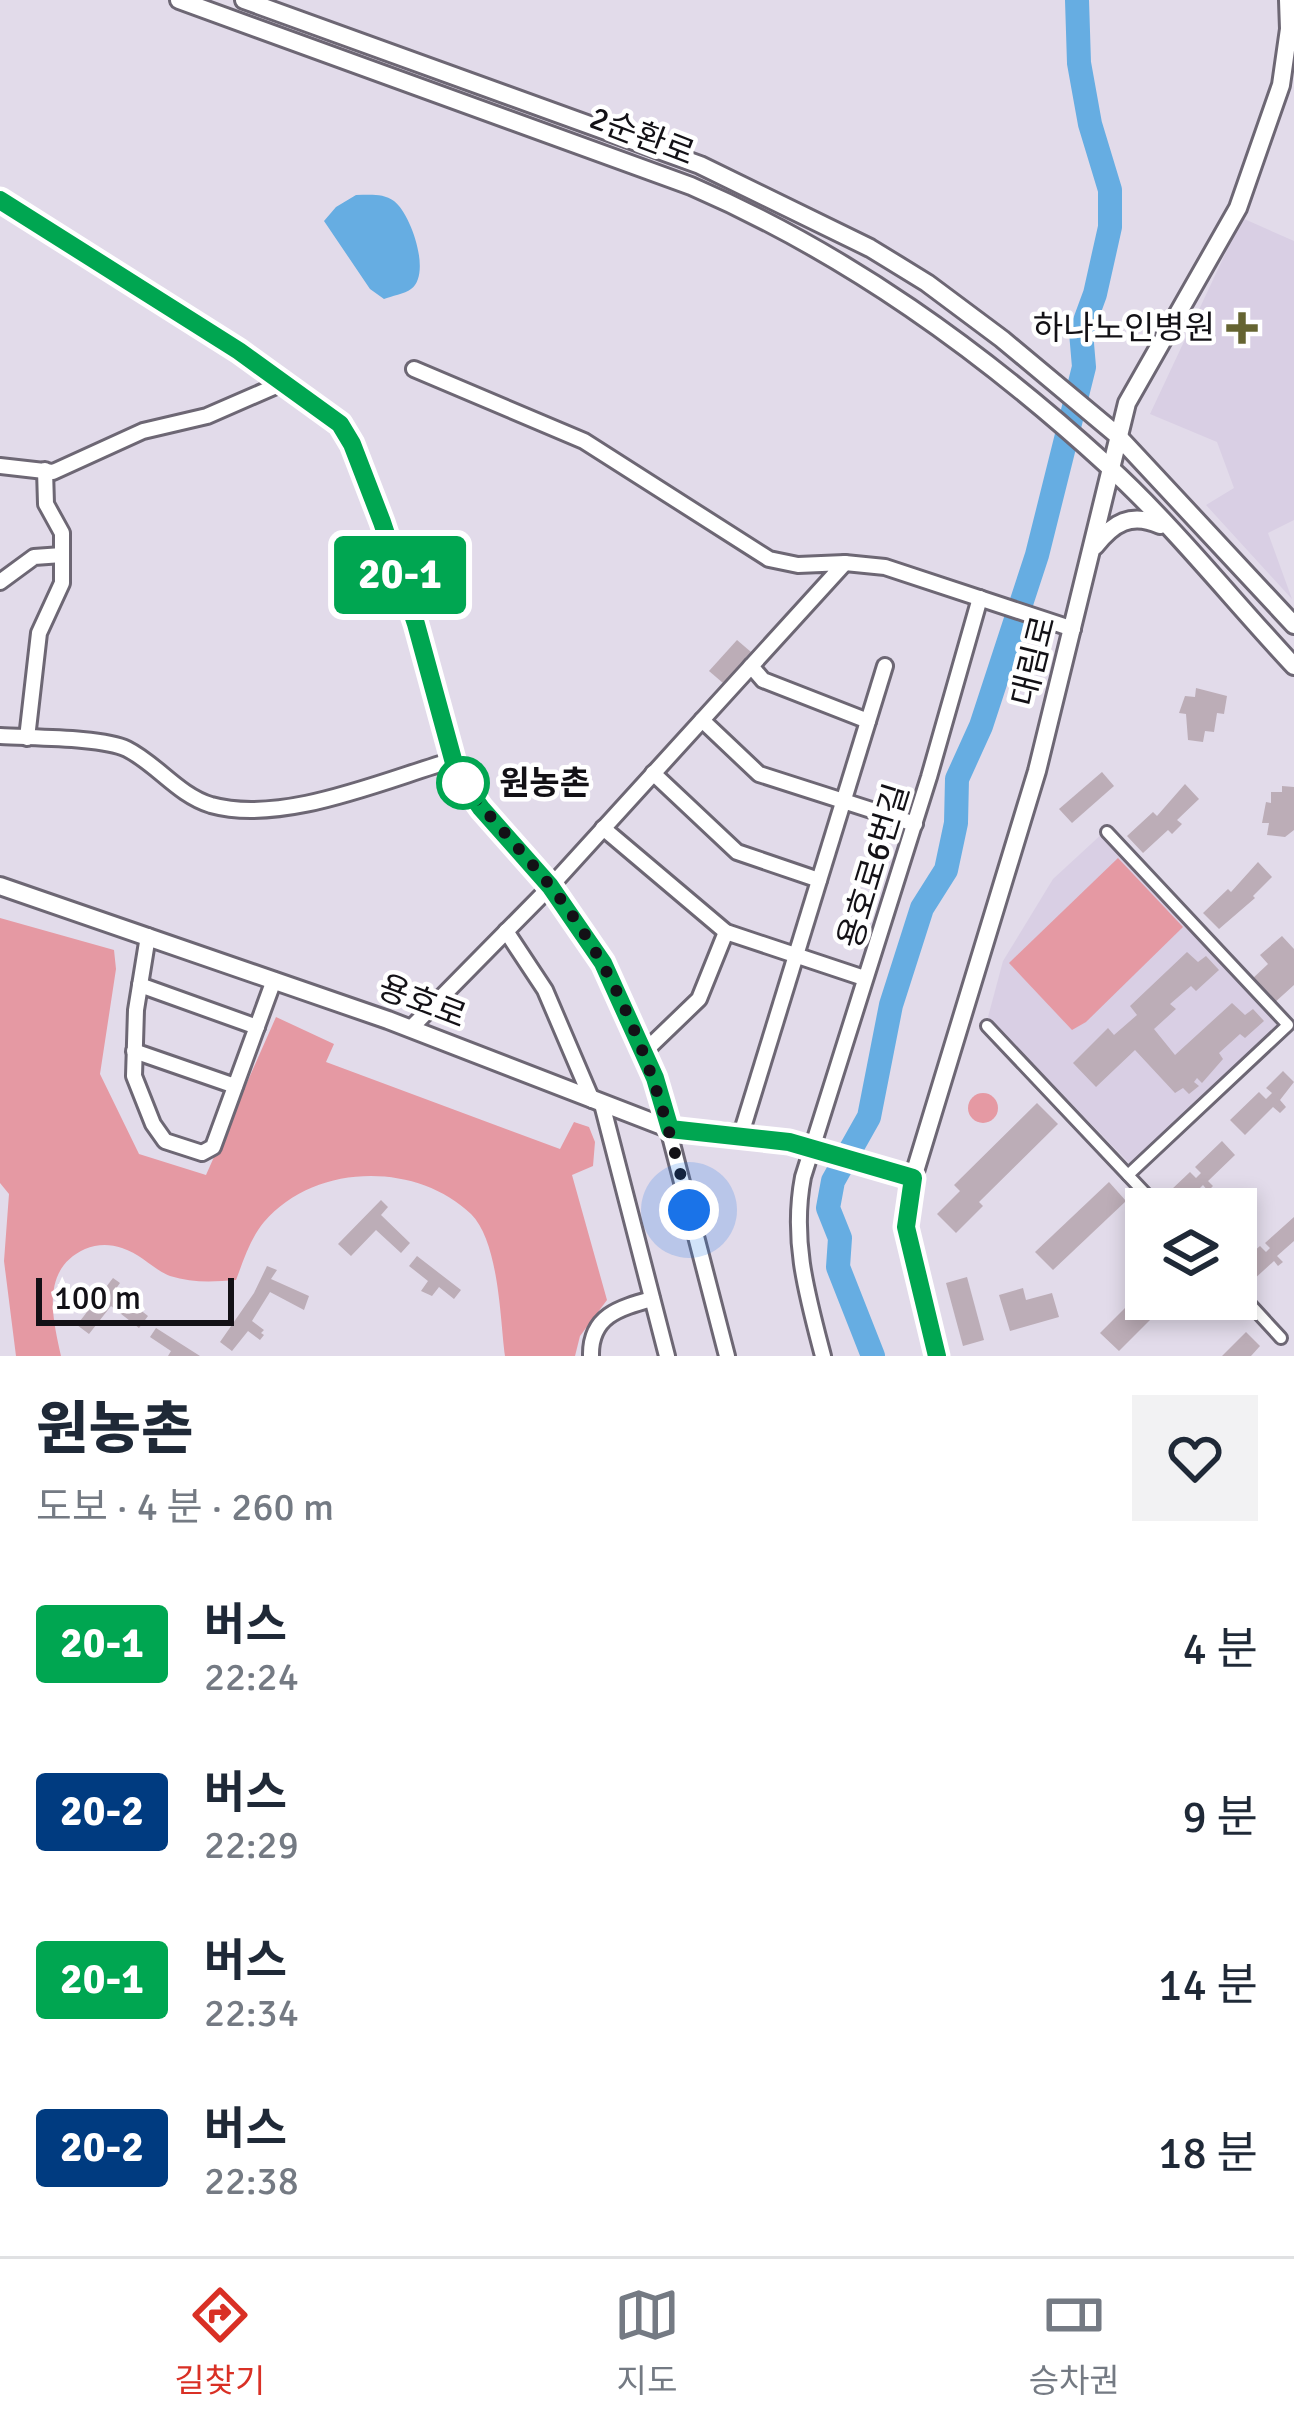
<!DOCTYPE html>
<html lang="ko">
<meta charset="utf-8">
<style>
body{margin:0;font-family:Signika,"Noto Sans KR",sans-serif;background:#f2f2f3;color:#1f2937;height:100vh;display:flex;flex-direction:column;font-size:45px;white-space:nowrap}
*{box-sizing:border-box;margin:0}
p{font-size:39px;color:#747a83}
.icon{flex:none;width:66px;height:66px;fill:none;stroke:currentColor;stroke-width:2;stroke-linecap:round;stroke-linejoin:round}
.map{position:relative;height:1356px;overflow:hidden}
.drawer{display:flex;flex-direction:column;background:#fff;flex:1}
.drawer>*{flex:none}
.badge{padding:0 24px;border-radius:9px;font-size:42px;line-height:78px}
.buttons{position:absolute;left:1125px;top:1188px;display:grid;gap:24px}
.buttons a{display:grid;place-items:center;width:132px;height:132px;border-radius:0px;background:#fff;box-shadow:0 6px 18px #0003;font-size:60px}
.scale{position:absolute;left:36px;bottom:30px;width:198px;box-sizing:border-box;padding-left:12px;border:6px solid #131116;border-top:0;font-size:33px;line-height:42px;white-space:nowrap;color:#131116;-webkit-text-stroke:9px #fff;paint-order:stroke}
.you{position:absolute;width:60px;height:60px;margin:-30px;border:9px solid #fff;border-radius:50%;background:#1a73e8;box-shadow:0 0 0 18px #1a73e833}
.map>.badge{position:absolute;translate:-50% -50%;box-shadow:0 0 0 6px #fff}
.round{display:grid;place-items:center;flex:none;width:126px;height:126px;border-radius:0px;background:#f2f2f3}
.head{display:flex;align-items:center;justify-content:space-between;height:204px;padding:0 36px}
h1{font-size:57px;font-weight:800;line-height:90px}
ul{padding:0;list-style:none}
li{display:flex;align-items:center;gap:36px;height:168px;padding:0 36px}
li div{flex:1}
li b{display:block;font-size:45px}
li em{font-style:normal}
li .badge{min-width:132px;font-weight:700;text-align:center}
.tab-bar{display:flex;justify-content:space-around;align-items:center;height:168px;border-top:3px solid #e0e1e3;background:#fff;font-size:33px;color:#747a83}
.tab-bar a{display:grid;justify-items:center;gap:6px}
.tab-bar .current{color:#d93025}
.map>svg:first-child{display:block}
.built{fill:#d9cfe4}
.green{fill:#e599a3}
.water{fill:#66ade2}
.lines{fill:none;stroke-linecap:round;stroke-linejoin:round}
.river{stroke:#66ade2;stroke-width:24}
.building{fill:#bcadb7}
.pedestrian-casing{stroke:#6d6774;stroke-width:16}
.minor-casing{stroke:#6d6774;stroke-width:20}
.tertiary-casing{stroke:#6d6774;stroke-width:22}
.pedestrian{stroke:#fff;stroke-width:10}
.minor{stroke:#fff;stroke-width:14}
.tertiary{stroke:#fff;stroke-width:16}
.line-casing{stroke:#fff;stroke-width:27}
.line{stroke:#00a651;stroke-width:18}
.walk{stroke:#131116;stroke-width:12;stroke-dasharray:0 21.6}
.poi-dot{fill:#656431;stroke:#fff;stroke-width:4.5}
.stop-dot{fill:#fff;stroke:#00a651;stroke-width:6}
.labels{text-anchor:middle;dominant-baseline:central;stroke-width:9;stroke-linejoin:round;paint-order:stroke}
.street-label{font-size:33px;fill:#131116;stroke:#fff}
.poi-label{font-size:33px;fill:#131116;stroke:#fff;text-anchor:end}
.stop-label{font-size:33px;font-weight:bold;fill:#131116;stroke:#fff;text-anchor:start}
</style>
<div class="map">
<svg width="1294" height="1356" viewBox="0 0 1294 1356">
<rect width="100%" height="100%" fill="#e2dbea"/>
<g class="built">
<polygon points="1242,218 1294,241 1294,520 1268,533 1292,599 1206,505 1234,488 1217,442 1150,414"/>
<polygon points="1104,832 1284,1023 1131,1165 988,1017 1003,961 1053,879"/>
</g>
<g class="green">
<polygon points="1118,858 1183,927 1086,1022 1072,1030 1009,963"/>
<path d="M 0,918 L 114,950 L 116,969 L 100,1074 L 139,1154 L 206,1175 L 276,1017 L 334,1044 L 326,1062 L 560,1149 L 574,1122 L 589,1127 L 595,1142 L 593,1166 L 572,1175 L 607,1300 L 580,1336 L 575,1356 L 505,1356 C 500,1318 499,1242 471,1214 C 416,1161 314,1163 264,1222 C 250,1239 244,1259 236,1280 C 213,1282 192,1283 170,1276 C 154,1270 141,1254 122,1248 C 110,1244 97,1244 85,1249 C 41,1269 52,1316 61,1356 L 16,1356 L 4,1261 L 9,1194 L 0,1183 Z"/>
<circle cx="983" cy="1108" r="15"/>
</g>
<path class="water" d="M 356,195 C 369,195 383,193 394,201 C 411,214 432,274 411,289 C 405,294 391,296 384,299 L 370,289 L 324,221 L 336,207 Z"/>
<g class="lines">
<polyline class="river" points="873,1356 838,1267 840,1238 828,1208 833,1181 869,1117 891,1005 922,908 946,870 956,823 957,779 981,726 1037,555 1084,367 1081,332 1095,294 1110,227 1110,190 1090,124 1079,63 1077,0"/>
</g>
<g class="building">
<polygon points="737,640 751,652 723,683 709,671"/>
<polygon points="1196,688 1227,696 1224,714 1217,713 1214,732 1205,731 1203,742 1188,740 1186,714 1179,713 1185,696 1195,697"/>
<polygon points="1102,772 1114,786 1072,823 1059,809"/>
<polygon points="1185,784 1199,799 1177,820 1182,824 1172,834 1168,830 1143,853 1127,836 1153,812 1157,816"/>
<polygon points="1282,786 1294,787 1294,830 1285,837 1267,835 1269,823 1262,823 1266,802 1271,803 1271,792 1282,792"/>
<polygon points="1258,862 1272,877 1253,896 1255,898 1219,929 1203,913 1228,889 1231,892"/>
<polygon points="1282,936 1294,949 1294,985 1273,1004 1251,980 1268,964 1260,955"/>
<polygon points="1187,952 1198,962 1206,956 1219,970 1196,991 1191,986 1170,1004 1176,1009 1154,1029 1175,1055 1232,1003 1245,1015 1253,1009 1264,1021 1245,1038 1240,1034 1219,1053 1223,1059 1202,1083 1197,1078 1194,1082 1199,1086 1189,1094 1183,1088 1175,1093 1135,1050 1096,1087 1073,1063 1108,1028 1114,1035 1137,1015 1130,1006"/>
<polygon points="1283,1071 1294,1082 1280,1100 1286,1107 1280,1113 1273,1107 1245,1135 1230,1120 1259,1092 1266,1099 1272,1093 1266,1088"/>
<polygon points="1037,1103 1058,1124 979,1202 983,1206 956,1233 937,1214 960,1191 954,1185"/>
<polygon points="1222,1141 1235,1155 1208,1181 1213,1186 1208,1191 1203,1185 1184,1204 1171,1190 1190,1172 1196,1178 1201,1173 1195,1167"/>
<polygon points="1109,1182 1126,1201 1053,1270 1035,1252"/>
<polygon points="381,1200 388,1207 381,1215 410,1243 401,1253 376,1230 351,1256 338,1244"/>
<polygon points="1294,1217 1294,1241 1277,1256 1283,1262 1278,1266 1274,1261 1252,1281 1238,1265 1260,1246 1266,1252 1270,1248 1265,1243"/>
<polygon points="417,1256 461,1290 454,1299 439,1287 432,1296 421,1291 428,1281 409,1266"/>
<polygon points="267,1266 277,1270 271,1279 309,1296 304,1310 270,1292 252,1321 264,1330 261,1333 264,1335 260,1340 248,1331 232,1351 220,1342 254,1293"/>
<polygon points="967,1277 984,1340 963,1346 946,1283"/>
<polygon points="113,1278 120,1283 115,1290 148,1316 139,1328 111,1306 89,1334 77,1325"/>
<polygon points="1146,1287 1146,1299 1171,1299 1119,1351 1100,1333"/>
<polygon points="1023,1288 1026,1300 1052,1293 1059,1317 1010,1331 999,1295"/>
<polygon points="156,1328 200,1356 168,1356 171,1351 150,1337"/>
<polygon points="1246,1332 1260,1346 1251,1356 1222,1356"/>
</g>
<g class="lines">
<g class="pedestrian-casing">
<g id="pedestrian">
<polyline points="1107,832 1288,1025 1128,1175"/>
<polyline points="987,1026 1160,1209"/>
<polyline points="1236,1289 1281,1338"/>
</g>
</g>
<g class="minor-casing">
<g id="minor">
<polyline points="0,200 285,382 340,424 353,444 416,624 457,774 582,929 603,963 655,1078 727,1356"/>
<polyline points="0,466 53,472 143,431 207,416 285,382"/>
<polyline points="845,563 885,567 1073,629"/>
<polyline points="0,582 34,557 62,555"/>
<polyline points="751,666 763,680 868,721"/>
<polyline points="702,720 759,774 915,824"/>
<path d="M 0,736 C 31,738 102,737 127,749 C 157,764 178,795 211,805 C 283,825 384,780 453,760"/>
<polyline points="27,738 39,633 62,583 62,533 46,504 45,470"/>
<polyline points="653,773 737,852 819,880"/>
<polyline points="603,828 726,932 864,978"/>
<polyline points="506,931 545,990 592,1100"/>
<polyline points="148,936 136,1010 134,1076 153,1124 165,1141 202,1153 213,1147 274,980"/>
<polyline points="140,985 257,1027"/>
<polyline points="410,1029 551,886 845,563 798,565 769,559 584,441 414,369"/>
<polyline points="134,1051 235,1086"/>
<polyline points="644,1052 699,999 726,932"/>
<polyline points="602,1104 667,1356"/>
<polyline points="741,1134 885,666"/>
<path d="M 591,1356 C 590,1316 619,1308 652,1299"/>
<path d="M 823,1356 C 807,1295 791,1240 803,1177 L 929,777 L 980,598"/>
</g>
</g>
<g class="tertiary-casing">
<g id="tertiary">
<path d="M 179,0 L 691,186 C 846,253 982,351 1107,465 C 1173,525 1233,601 1294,666"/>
<polyline points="244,0 700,165 870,248 927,283 1002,339 1117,435 1294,625"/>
<path d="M 1095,546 C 1113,523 1131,512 1160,525"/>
<polyline points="0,886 388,1020 670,1129 741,1134 789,1142 913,1178"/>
<polyline points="937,1356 906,1227 913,1178 1037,771 1127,403 1238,208 1281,85 1289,29 1288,0"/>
</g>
</g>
<use href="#pedestrian" class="pedestrian"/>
<use href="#minor" class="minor"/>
<use href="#tertiary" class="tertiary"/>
</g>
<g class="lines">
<g class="line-casing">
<polyline id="line" points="0,200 239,351 340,424 352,444 382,522 416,624 457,774 481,808 550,886 603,963 655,1078 670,1129 789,1142 913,1178 906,1227 937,1356"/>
</g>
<use href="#line" class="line"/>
<path class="walk" d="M 463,783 L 457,774 C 486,815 521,849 552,888 C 627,983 662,1093 689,1210"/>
</g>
<path class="poi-dot" d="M1236 310h12v12h12v12h-12v12h-12v-12h-12v-12h12z"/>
<circle class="stop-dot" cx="463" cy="783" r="24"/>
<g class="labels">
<g class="street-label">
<text transform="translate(642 136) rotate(21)">2순환로</text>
<text transform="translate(1034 661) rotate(-76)">대림로</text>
<text transform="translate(874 866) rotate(-73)">용호로6번길</text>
<text transform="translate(422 1002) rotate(21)">용호로</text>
</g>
<g class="poi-label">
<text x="1215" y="328">하나노인병원</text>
</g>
<g class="stop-label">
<text x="499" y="783">원농촌</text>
</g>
</g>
</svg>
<div class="buttons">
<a><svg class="icon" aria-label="layers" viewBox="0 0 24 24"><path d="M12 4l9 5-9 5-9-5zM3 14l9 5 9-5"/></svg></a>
</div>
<div class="scale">100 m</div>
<div class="you" style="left:689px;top:1210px"></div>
<b class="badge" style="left:400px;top:575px;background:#00a651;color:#fff">20-1</b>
</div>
<section class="drawer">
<div class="head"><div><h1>원농촌</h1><p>도보 · 4 분 · 260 m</p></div><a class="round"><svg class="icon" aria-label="heart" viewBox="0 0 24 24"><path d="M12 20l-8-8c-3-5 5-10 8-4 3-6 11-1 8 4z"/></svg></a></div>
<ul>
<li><span class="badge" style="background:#00a651;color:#fff">20-1</span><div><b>버스</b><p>22:24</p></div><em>4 분</em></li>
<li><span class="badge" style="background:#003b80;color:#fff">20-2</span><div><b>버스</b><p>22:29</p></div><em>9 분</em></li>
<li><span class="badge" style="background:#00a651;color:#fff">20-1</span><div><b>버스</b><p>22:34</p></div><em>14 분</em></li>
<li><span class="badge" style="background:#003b80;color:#fff">20-2</span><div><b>버스</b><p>22:38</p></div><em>18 분</em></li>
</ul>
</section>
<nav class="tab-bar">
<a class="current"><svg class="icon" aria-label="directions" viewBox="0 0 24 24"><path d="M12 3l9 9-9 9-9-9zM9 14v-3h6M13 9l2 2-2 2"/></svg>길찾기</a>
<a><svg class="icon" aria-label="map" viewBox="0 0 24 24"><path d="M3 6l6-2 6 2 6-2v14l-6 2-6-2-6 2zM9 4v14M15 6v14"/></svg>지도</a>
<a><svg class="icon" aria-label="tickets" viewBox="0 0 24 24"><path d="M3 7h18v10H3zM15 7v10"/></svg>승차권</a>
</nav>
